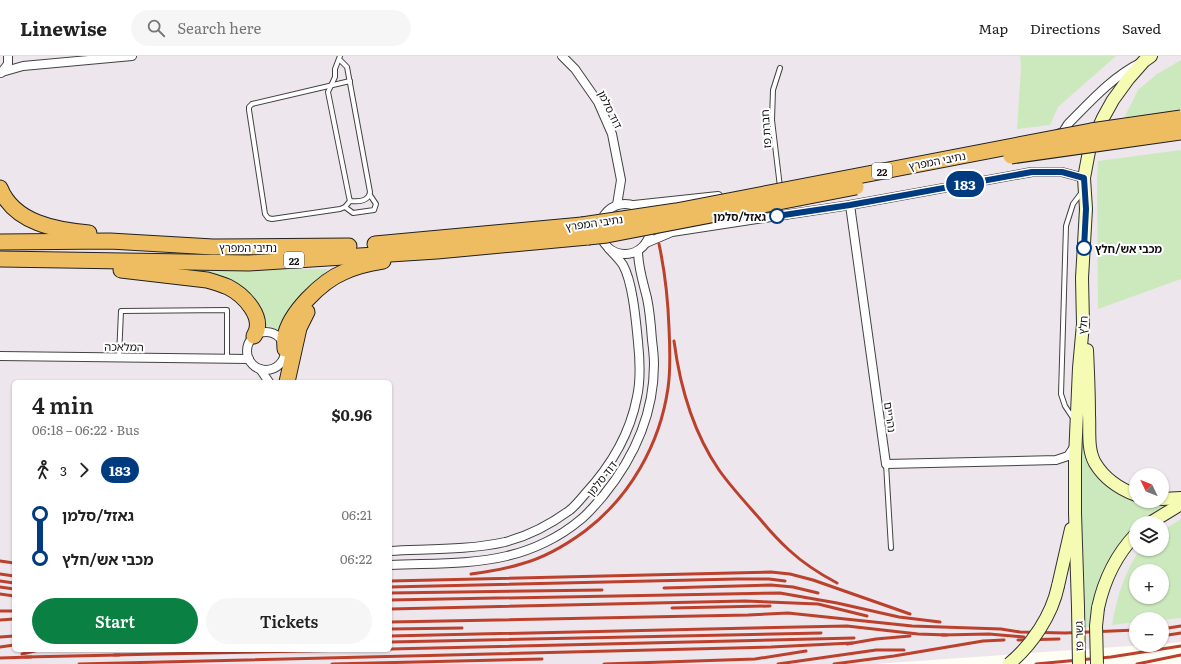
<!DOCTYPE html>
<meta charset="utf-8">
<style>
body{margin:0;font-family:Literata,"Noto Sans Hebrew",serif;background:#f6f6f6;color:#222;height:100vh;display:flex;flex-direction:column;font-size:15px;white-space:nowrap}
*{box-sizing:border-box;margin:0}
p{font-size:13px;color:#767676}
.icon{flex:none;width:22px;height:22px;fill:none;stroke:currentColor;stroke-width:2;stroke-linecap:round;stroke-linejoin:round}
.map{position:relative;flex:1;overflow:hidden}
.details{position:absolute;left:12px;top:324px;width:380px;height:272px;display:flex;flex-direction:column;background:#fff;border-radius:6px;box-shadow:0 1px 3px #0004}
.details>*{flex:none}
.badge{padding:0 8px;border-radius:13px;font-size:14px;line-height:26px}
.needle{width:26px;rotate:313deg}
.fabs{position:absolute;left:1129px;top:412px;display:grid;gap:8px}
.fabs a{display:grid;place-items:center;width:40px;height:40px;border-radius:50%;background:#fff;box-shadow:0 1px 3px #0004;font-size:20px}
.map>.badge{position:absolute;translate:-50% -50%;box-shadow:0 0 0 2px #fff}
.legs{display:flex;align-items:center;gap:6px;height:44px;padding:0 20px;font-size:13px}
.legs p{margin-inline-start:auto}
.summary{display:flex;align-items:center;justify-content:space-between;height:68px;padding:0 20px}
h1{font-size:22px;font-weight:600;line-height:30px}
.button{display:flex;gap:8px;margin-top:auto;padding:8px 20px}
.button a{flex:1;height:46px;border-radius:24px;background:#0b8043;color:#fff;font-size:16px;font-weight:600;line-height:46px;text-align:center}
.button a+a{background:#f6f6f6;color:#222}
ul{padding:0 20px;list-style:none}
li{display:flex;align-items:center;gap:14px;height:44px;font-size:15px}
li i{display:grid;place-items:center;width:6px;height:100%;margin:0 5px;background:currentColor}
li i::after{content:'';width:10px;height:10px;margin:-5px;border:3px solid;border-radius:50%;background:#fff}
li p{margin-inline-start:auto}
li:first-child i{background:linear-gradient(#0000 50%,currentColor 0)}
li:last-child i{background:linear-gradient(currentColor 50%,#0000 0)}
header{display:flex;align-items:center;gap:24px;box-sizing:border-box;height:56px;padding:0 20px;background:#fff;border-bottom:1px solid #e0e0e0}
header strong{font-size:19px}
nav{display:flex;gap:22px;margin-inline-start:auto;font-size:14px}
.search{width:280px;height:36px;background:#f6f6f6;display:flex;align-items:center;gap:10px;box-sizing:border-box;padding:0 14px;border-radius:22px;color:#767676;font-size:15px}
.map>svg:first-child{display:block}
.industrial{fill:#eee6ed;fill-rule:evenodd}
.green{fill:#cce9be;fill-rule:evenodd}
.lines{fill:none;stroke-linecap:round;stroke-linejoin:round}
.lane-casing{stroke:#434343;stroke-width:6}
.street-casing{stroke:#434343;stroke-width:10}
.secondary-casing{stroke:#323232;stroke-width:14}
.highway-casing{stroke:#212121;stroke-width:17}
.lane{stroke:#fff;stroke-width:4}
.street{stroke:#fff;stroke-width:8}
.secondary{stroke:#f5fbb2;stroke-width:12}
.highway{stroke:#eebd62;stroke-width:15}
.rail{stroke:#bc412d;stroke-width:3}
.secondary-bridge-casing{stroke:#323232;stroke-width:14;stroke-linecap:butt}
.highway-bridge-casing{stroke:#212121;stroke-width:17;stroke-linecap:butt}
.secondary-bridge{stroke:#f5fbb2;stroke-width:12}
.highway-bridge{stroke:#eebd62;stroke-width:15}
.line-1-casing{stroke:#fff;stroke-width:9}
.line-1{stroke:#003b80;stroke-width:6}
.stop-1-dot{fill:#fff;stroke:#003b80;stroke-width:2}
.labels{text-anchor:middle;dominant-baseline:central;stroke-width:4;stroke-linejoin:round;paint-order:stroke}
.shield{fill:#fff;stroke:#585858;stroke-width:1}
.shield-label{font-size:10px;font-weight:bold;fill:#101010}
.street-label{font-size:11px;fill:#101010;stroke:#fff}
.stop-label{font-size:11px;font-weight:bold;fill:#101010;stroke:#fff;text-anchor:end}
</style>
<header>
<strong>Linewise</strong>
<div class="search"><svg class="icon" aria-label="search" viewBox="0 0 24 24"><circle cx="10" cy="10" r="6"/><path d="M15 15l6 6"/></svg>Search here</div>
<nav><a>Map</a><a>Directions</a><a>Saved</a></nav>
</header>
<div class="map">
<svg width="1181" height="608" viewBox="0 0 1181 608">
<rect width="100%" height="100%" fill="#fefef4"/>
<path class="industrial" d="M 0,0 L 1181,0 L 1181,586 L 1162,588 L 1162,563 L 1136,563 L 1136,589 L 1144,589 L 875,608 L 0,608 ZM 14,326 L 390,326 L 390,594 L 14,594 ZM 1136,419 L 1162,419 L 1162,445 L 1136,445 ZM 1136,467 L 1162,467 L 1162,493 L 1136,493 ZM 1136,515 L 1162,515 L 1162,541 L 1136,541 Z"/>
<g class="green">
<polygon points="1020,0 1116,0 1058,51 1050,69 1017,73 1021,12"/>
<polygon points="1181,4 1181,57 1122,66 1138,34 1157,18"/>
<polygon points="1181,94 1181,223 1098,253 1097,124 1098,105"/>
<polygon points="329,213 312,229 282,274 264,270 255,248 182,214"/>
<polygon points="1085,364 1089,399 1136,443 1136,445 1172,446 1142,467 1136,467 1136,472 1127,481 1092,571 1083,571 1079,365"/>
<path d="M 1181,463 L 1181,562 L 1162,564 L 1136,563 L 1136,566 L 1112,569 C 1117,540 1124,518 1140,493 L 1162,493 L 1162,475 ZM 1136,515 L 1162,515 L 1162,541 L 1136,541 Z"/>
</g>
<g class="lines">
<g class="lane-casing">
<g id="lane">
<path d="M 340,4 L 347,11 L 370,136 C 369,145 359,146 350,145 L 349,141 L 328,36 L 335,21 L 335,13 L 340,0"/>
<polyline points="350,25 252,48 249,51 249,54 265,158 268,162 272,163 340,153 345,151 350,145"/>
<polyline points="780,131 772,64 773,34 780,12"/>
<polyline points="345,151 353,157 374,154 376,148 370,139"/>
<polyline points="119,301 121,255 227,254 227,302"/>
<polyline points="1073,362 1065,350 1061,338 1066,170 1073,148 1082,136"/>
<polyline points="886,408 891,492"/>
</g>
</g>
<g class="street-casing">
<g id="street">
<polyline points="562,0 575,13 598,46 612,78 621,124 617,149"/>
<polyline points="2,16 23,10 132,0"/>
<polyline points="1,17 8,8 8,0"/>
<path d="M 1058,78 L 1063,76 L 1068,68 C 1090,46 1112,21 1140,7"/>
<circle cx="625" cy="173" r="25"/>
<polyline points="634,149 718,140"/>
<polyline points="850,149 886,408 1056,404 1068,400 1074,391"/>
<polyline points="646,187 672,176 850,149 1032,116 1062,116 1084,122"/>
<circle cx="266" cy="295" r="19"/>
<polyline points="0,300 249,303"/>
<polyline points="260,313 269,326"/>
<path d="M 390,495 C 426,493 470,494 505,486 C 528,480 551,468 570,454 C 575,450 580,444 585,438 C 610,411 630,378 637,341 C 641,323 640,305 638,286 C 636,266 633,227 623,209 C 619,203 614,198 609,193"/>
<path d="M 390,509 C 429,507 469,509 507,500 C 533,494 560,481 580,464 C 588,458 596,448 603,440 C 634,402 654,358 654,308 C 654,300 653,292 652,284 C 651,270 650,256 647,242 C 643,226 638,211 638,195"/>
</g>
</g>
<g class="secondary-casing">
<g id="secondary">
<path d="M 1087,294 C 1088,315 1089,337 1089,359 C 1090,374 1087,393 1095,407 C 1104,422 1120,433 1136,439"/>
<polyline points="1162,443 1181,442"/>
<polyline points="1150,467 1181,448"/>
<polyline points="1058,530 1071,473"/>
<polyline points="1078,551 1075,457 1075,402 1079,312 1083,268 1082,222 1086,153 1084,122 1090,90 1103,62 1113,44 1129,22 1144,5 1151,0"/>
<path d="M 1098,552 C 1104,524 1116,499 1136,478"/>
</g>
</g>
<g class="highway-casing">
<g id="highway">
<path d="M 0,132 C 14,167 56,174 89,177"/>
<polyline points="0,186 110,185 213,191 349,190"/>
<polyline points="375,188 582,169"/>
<polyline points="0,203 249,207 437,195 588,181"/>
<path d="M 121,214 L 207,224 C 214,226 221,228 228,231 C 244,239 266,262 254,280"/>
<path d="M 285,293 C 285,289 284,284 285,281 C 289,257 322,225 344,216 C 356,210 370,207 383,205"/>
<polyline points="287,326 299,272 307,256"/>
</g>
</g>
<use href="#lane" class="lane"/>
<use href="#street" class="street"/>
<use href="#secondary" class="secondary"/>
<use href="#highway" class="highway"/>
<g class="rail">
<path d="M 674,285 C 680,331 693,376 719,414 C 731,431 746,447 760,463 C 769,474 779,485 789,494 C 803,507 820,518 837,527"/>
<polyline points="0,505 14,507"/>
<polyline points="0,518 14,520"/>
<path d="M 471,518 C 487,516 505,513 521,508 C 544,502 566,489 585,475 C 630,441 660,388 668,332 C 671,312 670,292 669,272 C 668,243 665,216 659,188"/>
<polyline points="0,525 14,527"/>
<polyline points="390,525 771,516 790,518 813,524 910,558"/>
<polyline points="0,531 14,533"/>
<polyline points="390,531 737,523 769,523 785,525"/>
<polyline points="664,532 771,529 793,531 818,537"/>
<polyline points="390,537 602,534"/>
<polyline points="0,538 14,540"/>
<polyline points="390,544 780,537 837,547 899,561 940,566"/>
<polyline points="672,552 770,550"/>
<polyline points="390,553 745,545 818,548 867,560"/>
<polyline points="0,555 14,555"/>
<polyline points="0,564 14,563"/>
<polyline points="390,566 748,559 788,557 912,570 1001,573 1020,576 1065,577 1136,574"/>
<polyline points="390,573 462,572"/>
<polyline points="1162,573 1181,570"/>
<polyline points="942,579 989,578 1024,581"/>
<polyline points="390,580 847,570 918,578 947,579"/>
<polyline points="1162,580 1181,577"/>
<polyline points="0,581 14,580"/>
<polyline points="1018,584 1059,583"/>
<polyline points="390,586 821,577"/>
<polyline points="847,588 876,583 910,580"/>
<polyline points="0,591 14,589"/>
<polyline points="390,593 854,582"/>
<polyline points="22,598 39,594"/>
<polyline points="114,599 354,594"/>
<polyline points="25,601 119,599"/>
<polyline points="0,602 31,601"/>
<polyline points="79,608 771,591 852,587"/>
<polyline points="332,608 542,603"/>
<polyline points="604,608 755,603 806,595"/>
<polyline points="778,608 876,594 904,594"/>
<polyline points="834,608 894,600 983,585 1004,584"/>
<polyline points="1036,608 1111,601 1181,590"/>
<polyline points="1137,608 1181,599"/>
</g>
<g class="secondary-bridge-casing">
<g id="secondary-bridge">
<polyline points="1078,551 1079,608"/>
<path d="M 1009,608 C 1032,589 1052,559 1058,530"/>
<polyline points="1097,608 1096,570 1098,552"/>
</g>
</g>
<g class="highway-bridge-casing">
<g id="highway-bridge">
<polyline points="1011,100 1181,76"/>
<polyline points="582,169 676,155 1091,75 1181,62"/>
<polyline points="588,181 607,179 856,131"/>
</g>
</g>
<use href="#secondary-bridge" class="secondary-bridge"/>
<use href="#highway-bridge" class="highway-bridge"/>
</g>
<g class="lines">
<g class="line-1-casing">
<polyline id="line-1" points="777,160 850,149 1032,116 1062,116 1084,122 1086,153 1084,192"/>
</g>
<use href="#line-1" class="line-1"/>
</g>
<g class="stop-1-dot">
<circle cx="777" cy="160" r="7"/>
<circle cx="1084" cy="192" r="7"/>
</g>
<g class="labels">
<g class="shield">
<rect x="872" y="107" width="20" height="16" rx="3"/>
<rect x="284" y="196" width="20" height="16" rx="3"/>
</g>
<g class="shield-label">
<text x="882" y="115">22</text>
<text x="294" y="204">22</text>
</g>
<g class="street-label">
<text transform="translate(611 53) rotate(64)">דוד סלמן</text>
<text transform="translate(765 73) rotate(-94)">חברת פז</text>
<text transform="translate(937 104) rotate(-11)">נתיבי המפרץ</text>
<text transform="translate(594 166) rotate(-8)">נתיבי המפרץ</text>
<text x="248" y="191">נתיבי המפרץ</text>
<text transform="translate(1082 269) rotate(-86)">חלץ</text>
<text transform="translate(124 290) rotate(1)">המלאכה</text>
<text transform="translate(891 361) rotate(82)">נהריים</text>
<text transform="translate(601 422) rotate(-52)">דוד סלמן</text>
<text transform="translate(1078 580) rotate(-91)">גשר פז</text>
</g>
<g class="stop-label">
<text x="766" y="160">גאזל/סלמן</text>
<text x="1095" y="192" text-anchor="start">מכבי אש/חלץ</text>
</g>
</g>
</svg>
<div class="fabs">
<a><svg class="needle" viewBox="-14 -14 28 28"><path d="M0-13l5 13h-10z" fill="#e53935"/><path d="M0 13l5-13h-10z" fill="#767676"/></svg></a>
<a><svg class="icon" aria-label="layers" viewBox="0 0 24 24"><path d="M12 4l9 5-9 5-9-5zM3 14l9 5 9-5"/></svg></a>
<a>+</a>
<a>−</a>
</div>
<b class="badge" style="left:965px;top:128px;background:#003b80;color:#fff">183</b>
<section class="details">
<div class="summary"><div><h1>4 min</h1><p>06:18 – 06:22 · Bus</p></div><b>$0.96</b></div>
<div class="legs"><svg class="icon" aria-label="walk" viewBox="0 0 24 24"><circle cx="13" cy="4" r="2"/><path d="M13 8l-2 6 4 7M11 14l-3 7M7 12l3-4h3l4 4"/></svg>3<svg class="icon" aria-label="forward" viewBox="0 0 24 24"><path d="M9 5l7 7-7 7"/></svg><b class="badge" style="background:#003b80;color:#fff">183</b></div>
<ul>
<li><i style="color:#003b80"></i><b>גאזל/סלמן</b><p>06:21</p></li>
<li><i style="color:#003b80"></i><b>מכבי אש/חלץ</b><p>06:22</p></li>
</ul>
<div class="button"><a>Start</a><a>Tickets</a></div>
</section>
</div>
